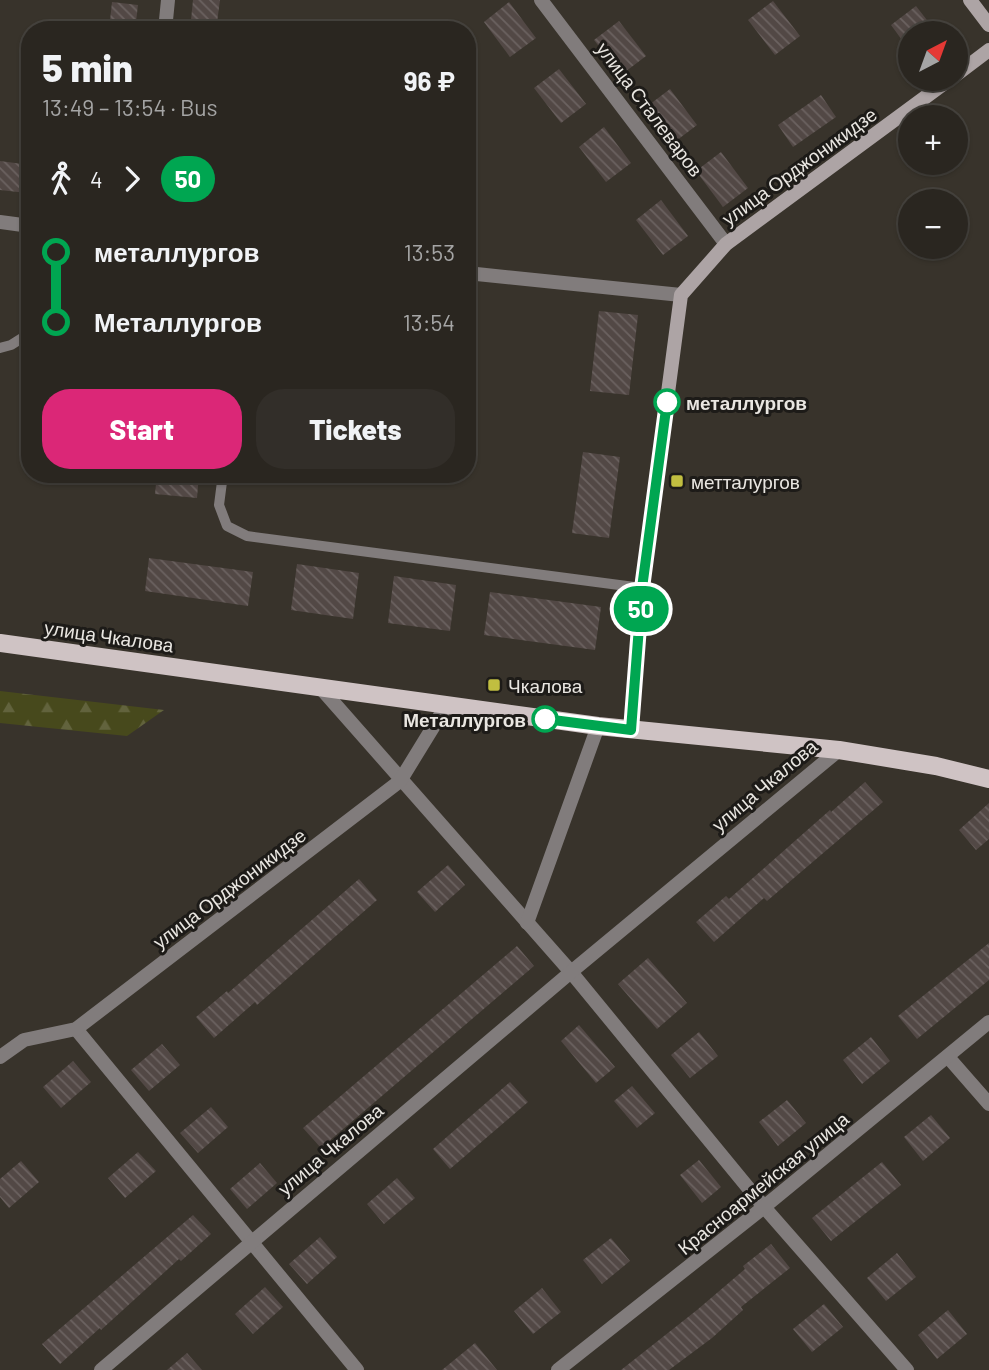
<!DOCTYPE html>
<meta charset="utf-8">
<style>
body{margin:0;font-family:Barlow,sans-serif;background:#322e29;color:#f1f3f6;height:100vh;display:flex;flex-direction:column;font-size:26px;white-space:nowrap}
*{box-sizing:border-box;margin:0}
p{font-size:23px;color:#a5a5a5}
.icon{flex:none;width:38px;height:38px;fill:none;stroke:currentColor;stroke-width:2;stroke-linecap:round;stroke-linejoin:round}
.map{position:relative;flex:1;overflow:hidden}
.drawer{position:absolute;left:21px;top:21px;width:455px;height:462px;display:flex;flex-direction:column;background:#2a2620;border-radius:28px;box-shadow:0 2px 5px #0004,0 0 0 2px #46433e}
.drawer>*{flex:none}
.badge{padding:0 14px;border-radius:23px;font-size:24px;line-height:46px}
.needle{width:46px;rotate:41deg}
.tools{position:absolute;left:898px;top:21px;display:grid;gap:14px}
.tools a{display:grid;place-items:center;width:70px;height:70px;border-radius:50%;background:#2a2620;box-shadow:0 2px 5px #0004,0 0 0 2px #46433e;font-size:35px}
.map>.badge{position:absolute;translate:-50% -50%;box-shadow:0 0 0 4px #fff}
.legs{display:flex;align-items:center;gap:10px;height:77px;padding:0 21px;font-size:23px}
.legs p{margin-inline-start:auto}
.summary{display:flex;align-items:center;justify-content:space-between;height:119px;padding:0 21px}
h1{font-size:38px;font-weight:800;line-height:52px}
.action{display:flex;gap:14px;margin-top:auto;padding:14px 21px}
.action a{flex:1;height:80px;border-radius:28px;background:#db2777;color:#fff;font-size:28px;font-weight:800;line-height:80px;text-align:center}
.action a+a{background:#322e29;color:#f1f3f6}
ul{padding:0 21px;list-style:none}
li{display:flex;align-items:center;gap:24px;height:70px;font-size:26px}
li i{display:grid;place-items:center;width:10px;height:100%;margin:0 9px;background:currentColor}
li i::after{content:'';width:18px;height:18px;margin:-9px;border:5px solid;border-radius:50%;background:#2a2620}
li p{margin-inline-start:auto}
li:first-child i{background:linear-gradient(#0000 50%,currentColor 0)}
li:last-child i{background:linear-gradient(currentColor 50%,#0000 0)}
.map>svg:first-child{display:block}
.forest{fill:url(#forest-firs)}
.building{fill:url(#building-back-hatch)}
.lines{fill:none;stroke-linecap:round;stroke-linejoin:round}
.service{stroke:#817c7c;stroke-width:10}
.minor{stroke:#817c7c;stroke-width:14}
.tertiary{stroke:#817c7c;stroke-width:14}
.secondary{stroke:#ada4a5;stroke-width:14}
.primary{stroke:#cfc3c4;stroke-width:18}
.line-1-casing{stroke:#fff;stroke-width:16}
.line-1{stroke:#00a651;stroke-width:10}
.stop-1-dot{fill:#fff;stroke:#00a651;stroke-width:3.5}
.poi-dot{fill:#c1be40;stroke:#1d1b18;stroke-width:2.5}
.labels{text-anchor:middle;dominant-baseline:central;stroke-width:6;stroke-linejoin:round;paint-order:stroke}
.street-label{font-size:19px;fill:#e9e6e1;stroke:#1d1b18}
.stop-label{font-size:19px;font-weight:bold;fill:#e9e6e1;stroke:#1d1b18;text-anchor:start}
.poi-label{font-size:19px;fill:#e9e6e1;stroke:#1d1b18;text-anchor:start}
</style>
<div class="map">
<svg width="989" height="1370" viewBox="0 0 989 1370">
<defs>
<pattern id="forest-firs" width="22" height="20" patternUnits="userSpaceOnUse" patternTransform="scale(1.75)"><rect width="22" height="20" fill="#47491c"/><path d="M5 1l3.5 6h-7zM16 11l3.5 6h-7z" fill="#62633d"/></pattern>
<pattern id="building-back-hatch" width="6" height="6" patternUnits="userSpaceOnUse" patternTransform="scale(1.75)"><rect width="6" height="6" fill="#524845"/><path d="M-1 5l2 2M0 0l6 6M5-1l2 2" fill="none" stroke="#6b6260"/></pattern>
</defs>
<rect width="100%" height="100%" fill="#38332b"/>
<polygon class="forest" points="0,691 164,710 127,736 0,723"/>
<g class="building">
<polygon points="193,0 220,0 216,30 190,30"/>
<polygon points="773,1 800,36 775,55 748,20"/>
<polygon points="112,2 138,5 135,30 109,30"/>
<polygon points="509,2 536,38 510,57 484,22"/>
<polygon points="916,6 937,33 910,33 910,51 891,25"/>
<polygon points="619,21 646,56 621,75 594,40"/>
<polygon points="559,69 586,104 561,123 534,88"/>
<polygon points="670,89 697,125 672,144 645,108"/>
<polygon points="821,95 836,117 793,147 778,125"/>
<polygon points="604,127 631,163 606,182 579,147"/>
<polygon points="721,152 748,188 723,207 696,171"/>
<polygon points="0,161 30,165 27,193 0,190"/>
<polygon points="661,200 688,236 663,255 636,220"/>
<polygon points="599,311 638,315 629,395 590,391"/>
<polygon points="583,452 620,457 609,538 572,533"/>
<polygon points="157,474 199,474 197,498 155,494"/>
<polygon points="149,558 253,572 248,606 145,591"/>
<polygon points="297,564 359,573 353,619 291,610"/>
<polygon points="394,576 456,585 450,631 388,623"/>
<polygon points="490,592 601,607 595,650 484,635"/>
<polygon points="865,782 883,802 767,901 764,898 714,942 696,922 726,896 729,899 830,810 831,812"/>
<polygon points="989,803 989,839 976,850 959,830"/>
<polygon points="448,865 465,885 435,912 417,892"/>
<polygon points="359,879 377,900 257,1005 255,1002 214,1038 196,1017 227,991 228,993"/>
<polygon points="989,943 989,980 917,1039 898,1016"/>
<polygon points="517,946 534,966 321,1148 303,1128"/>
<polygon points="648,958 687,1003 657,1029 618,984"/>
<polygon points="579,1025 615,1067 596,1083 561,1041"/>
<polygon points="699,1032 718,1056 690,1078 671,1055"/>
<polygon points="871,1037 890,1061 862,1084 843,1060"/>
<polygon points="162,1044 180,1065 149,1091 131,1070"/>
<polygon points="73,1061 91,1082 61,1108 43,1087"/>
<polygon points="510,1082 528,1102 450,1169 433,1149"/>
<polygon points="632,1086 655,1113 637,1128 614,1101"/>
<polygon points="787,1100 806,1123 778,1146 759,1122"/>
<polygon points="211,1107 228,1127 198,1153 180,1133"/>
<polygon points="931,1115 950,1138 923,1161 904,1137"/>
<polygon points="138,1152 156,1171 125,1198 108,1178"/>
<polygon points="699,1160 721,1187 702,1203 680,1175"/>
<polygon points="21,1161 39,1182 9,1208 0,1197 0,1179"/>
<polygon points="882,1162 901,1185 831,1241 812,1218"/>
<polygon points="260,1163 277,1183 247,1209 230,1189"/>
<polygon points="397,1178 415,1198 384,1224 367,1204"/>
<polygon points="193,1215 211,1234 181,1261 179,1259 101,1330 100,1328 60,1364 42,1344"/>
<polygon points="320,1237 337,1257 307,1284 289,1264"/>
<polygon points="611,1238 630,1261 602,1284 583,1260"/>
<polygon points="771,1244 790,1268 741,1307 743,1310 712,1338 669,1370 621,1370 697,1310 745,1269 743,1266"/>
<polygon points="897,1253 916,1277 886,1301 867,1278"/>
<polygon points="265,1287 283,1307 253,1334 235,1314"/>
<polygon points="542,1288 561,1312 533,1334 514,1311"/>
<polygon points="824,1304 843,1327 812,1352 793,1329"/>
<polygon points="948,1310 967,1334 937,1359 918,1335"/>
<polygon points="475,1343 497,1370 442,1370"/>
<polygon points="187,1353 202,1370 167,1370"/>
</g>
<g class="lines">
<g class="service">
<polyline points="0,348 11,345 30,333"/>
<polyline points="223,474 219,505 227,526 247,536 642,588"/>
</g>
<g class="minor">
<polyline points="541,0 726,244"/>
<polyline points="165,30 168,0"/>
<polyline points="0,222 30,226"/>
<polyline points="467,273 681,295"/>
<polyline points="319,686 571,972 764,1207 907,1370"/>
<polyline points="527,923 598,726"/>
<polyline points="76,1029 357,1370"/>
<polyline points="0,1057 24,1040 76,1029 400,781 446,706"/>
<polyline points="948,1057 989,1104"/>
<polyline points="101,1370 571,972 839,750"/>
</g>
<polyline class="tertiary" points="558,1370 764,1207 989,1022"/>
<g class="secondary">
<polyline points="970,0 989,25"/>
<polyline points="956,75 989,50"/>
<polyline points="631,730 642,588 681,295 726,244 950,79"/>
</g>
<polyline class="primary" points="0,643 598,726 839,750 936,766 989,779"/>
</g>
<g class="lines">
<g class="line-1-casing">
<polyline id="line-1" points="545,719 631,730 642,588 667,402"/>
</g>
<use href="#line-1" class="line-1"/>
</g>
<g class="stop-1-dot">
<circle cx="667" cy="402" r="12"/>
<circle cx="545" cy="719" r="12"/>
</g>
<g class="poi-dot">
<rect x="670" y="474" width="14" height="14" rx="3.5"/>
<rect x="487" y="678" width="14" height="14" rx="3.5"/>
</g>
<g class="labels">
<g class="street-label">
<text transform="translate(650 109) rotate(53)">улица Сталеваров</text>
<text transform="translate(799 166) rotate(-36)">улица Орджоникидзе</text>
<text transform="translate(109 636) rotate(8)">улица Чкалова</text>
<text transform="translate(764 785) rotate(-40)">улица Чкалова</text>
<text transform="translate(229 888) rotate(-37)">улица Орджоникидзе</text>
<text transform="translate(330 1149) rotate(-40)">улица Чкалова</text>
<text transform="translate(763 1183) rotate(-39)">Красноармейская улица</text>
</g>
<g class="stop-label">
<text x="686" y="402">металлургов</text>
<text x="526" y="719" text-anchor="end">Металлургов</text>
</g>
<g class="poi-label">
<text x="691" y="481">метталургов</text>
<text x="508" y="685">Чкалова</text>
</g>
</g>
</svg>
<div class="tools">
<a><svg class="needle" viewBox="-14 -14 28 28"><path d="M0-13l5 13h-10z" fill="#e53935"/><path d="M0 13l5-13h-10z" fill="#a5a5a5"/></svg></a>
<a>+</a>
<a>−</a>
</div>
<b class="badge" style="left:641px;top:609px;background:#00a651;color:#fff">50</b>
<section class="drawer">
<div class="summary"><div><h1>5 min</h1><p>13:49 – 13:54 · Bus</p></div><b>96 ₽</b></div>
<div class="legs"><svg class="icon" aria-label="walk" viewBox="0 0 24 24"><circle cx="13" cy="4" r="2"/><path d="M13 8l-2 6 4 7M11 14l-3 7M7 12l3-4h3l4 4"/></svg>4<svg class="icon" aria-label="forward" viewBox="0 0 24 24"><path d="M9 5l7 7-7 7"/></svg><b class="badge" style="background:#00a651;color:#fff">50</b></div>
<ul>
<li><i style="color:#00a651"></i><b>металлургов</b><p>13:53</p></li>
<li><i style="color:#00a651"></i><b>Металлургов</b><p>13:54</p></li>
</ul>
<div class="action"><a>Start</a><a>Tickets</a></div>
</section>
</div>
